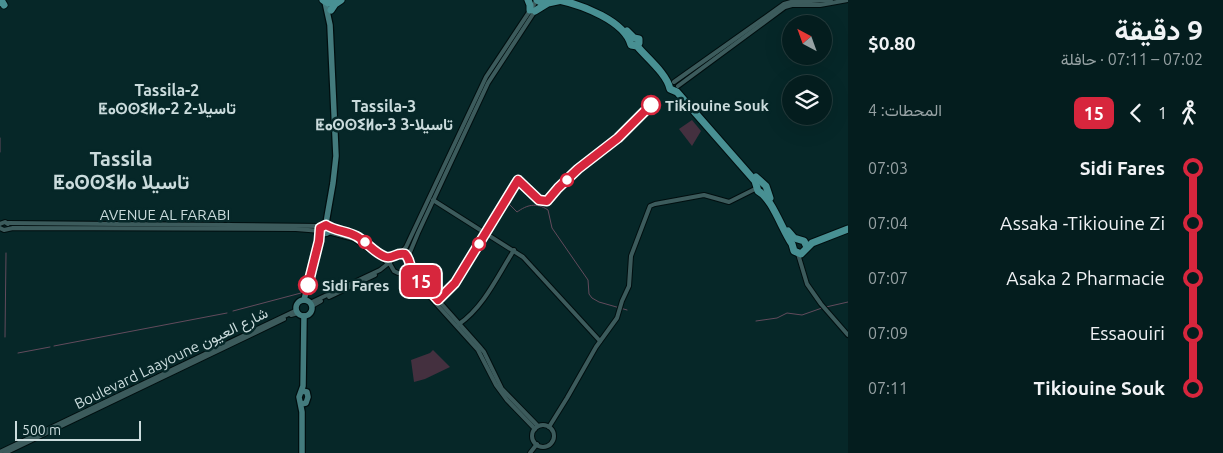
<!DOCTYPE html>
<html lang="ar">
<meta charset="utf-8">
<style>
body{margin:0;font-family:Ubuntu,Vazirmatn,"Noto Sans Tifinagh",sans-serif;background:#0d2627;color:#f1f3f6;direction:rtl;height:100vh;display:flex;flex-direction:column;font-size:19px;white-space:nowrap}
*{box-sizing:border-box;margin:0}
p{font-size:16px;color:#97a2a4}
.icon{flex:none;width:28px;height:28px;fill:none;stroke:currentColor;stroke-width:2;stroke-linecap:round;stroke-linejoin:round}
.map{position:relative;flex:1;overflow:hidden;direction:ltr}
.panel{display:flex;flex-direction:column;background:#041d1e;width:375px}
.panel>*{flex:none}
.badge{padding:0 10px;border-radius:8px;font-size:18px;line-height:32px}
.needle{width:32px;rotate:319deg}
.fabs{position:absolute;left:782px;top:15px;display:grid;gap:10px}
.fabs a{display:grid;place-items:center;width:50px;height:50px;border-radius:50%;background:#041d1e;box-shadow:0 5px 20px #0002,0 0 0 1px #253b3c;font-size:25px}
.scale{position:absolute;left:15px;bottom:12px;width:126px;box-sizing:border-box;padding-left:5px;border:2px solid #cadbdc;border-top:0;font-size:14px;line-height:18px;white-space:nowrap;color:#cadbdc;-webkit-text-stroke:4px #062728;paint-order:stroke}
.map>.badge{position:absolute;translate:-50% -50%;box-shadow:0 0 0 2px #fff}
.legs{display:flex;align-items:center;gap:8px;height:55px;padding:0 20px;font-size:16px}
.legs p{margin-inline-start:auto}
.head{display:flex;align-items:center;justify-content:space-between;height:85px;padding:0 20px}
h1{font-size:28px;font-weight:700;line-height:38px}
ul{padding:0 20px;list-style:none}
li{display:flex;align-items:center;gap:18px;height:55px;font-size:19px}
li i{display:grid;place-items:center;width:8px;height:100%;margin:0 6px;background:currentColor}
li i::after{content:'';width:12px;height:12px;margin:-6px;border:4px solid;border-radius:50%;background:#041d1e}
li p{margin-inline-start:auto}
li:first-child i{background:linear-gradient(#0000 50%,currentColor 0)}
li:last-child i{background:linear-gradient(currentColor 50%,#0000 0)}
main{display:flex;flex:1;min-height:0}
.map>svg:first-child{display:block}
.green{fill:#44303f}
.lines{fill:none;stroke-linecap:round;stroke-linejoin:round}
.stream{stroke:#624b5c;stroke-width:1}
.minor-casing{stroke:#000e0f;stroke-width:6}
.major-casing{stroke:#000e0f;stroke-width:8}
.highway-casing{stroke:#000e0f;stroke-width:9}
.minor{stroke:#3c5b5c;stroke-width:4}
.major{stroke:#437b7d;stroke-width:5.5}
.highway{stroke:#489093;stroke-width:7}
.line-1-casing{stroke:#fff;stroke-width:11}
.line-1{stroke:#d7263d;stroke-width:8}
.stop-1-dot{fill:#fff;stroke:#d7263d;stroke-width:2.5}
.labels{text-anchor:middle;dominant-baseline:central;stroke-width:5;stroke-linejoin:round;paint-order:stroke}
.stop-label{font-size:15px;font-weight:bold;fill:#cadbdc;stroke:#062728;text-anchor:start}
.street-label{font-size:15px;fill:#cadbdc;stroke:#062728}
.neighbourhood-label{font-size:16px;font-weight:bold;fill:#cadbdc;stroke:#062728}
.district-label{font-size:20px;font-weight:bold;fill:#cadbdc;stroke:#062728}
</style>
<main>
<section class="panel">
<div class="head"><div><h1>9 دقيقة</h1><p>07:02 – 07:11 · حافلة</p></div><b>$0.80</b></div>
<div class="legs"><svg class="icon" aria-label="walk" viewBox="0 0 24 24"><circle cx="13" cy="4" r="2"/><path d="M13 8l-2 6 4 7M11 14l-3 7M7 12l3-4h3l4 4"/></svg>1<svg class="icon" aria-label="back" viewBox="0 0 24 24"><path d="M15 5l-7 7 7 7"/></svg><b class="badge" style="background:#d7263d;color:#fff">15</b><p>المحطات: 4</p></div>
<ul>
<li><i style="color:#d7263d"></i><b>Sidi Fares</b><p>07:03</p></li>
<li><i style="color:#d7263d"></i><span>Assaka -Tikiouine Zi</span><p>07:04</p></li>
<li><i style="color:#d7263d"></i><span>Asaka 2 Pharmacie</span><p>07:07</p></li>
<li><i style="color:#d7263d"></i><span>Essaouiri</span><p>07:09</p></li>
<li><i style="color:#d7263d"></i><b>Tikiouine Souk</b><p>07:11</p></li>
</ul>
</section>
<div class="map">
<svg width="848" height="453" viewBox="0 0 848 453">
<rect width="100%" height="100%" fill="#062728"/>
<g class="green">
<polygon points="692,120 701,131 692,146 679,129"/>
<polygon points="433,350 450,367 425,379 414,382 411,360 430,353"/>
</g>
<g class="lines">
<g class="stream">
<polyline points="0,138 0,152"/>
<path d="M 510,205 L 517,212 C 527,205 536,202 548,210 L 552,228 L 588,280 L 589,294 L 592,298 L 599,302 L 627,310"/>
<polyline points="826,307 848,302"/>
<polyline points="233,311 301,293"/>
<polyline points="756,321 777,318 787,313 802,315 822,308"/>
<polyline points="5,337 6,253"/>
<polyline points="54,346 227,313"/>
<polyline points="18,353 50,347"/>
</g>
<g class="minor-casing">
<g id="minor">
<polyline points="674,82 784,4 791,2 831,0"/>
<polyline points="678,86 785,7 792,5 820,5 848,0"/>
<polyline points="433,200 523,257 600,341"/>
<polyline points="8,223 322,226"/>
<polyline points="0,224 5,222 8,224"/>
<polyline points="328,227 355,235 384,256 392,257"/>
<polyline points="0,228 4,230 13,228 296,229 321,231"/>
<polyline points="328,232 354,239 390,264 394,271 398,273 406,273 412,277 478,350 496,385 507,400 535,429"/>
<polyline points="401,253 406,247 486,77 537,0"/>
<polyline points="798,254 807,284 821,304 848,335"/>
<polyline points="408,257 418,233 488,83 535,11"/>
<path d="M 390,264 C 390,260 391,256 395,254 C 408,248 408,260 410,267 C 410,268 414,273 415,274 L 479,346 L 484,352 L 502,389 L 538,426"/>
<polyline points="329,297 375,275"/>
<polyline points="310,303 380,270 390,262"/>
<polyline points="312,306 321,301"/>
<polyline points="291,315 298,313"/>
<path d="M 459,324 C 484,307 498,275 514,250"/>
<circle cx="543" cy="436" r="11"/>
<polyline points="549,427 567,398 596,347 617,318 622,301 629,286 631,256 650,206 655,204 704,195 729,202 757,188"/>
<polyline points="0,452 297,310"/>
<polyline points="5,453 284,319"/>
<polyline points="530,453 537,444"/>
</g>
</g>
<g class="major-casing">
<g id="major">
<polyline points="325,2 330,25 336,156 333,183 326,223 327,226"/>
<circle cx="325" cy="229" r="4.5"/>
<polyline points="304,300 321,232"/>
<circle cx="304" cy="308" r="8"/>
<polyline points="301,404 306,403 308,397 307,392 302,391"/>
<polyline points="302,453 302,412 299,397 303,386 304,316"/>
</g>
</g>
<g class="highway-casing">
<g id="highway">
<polyline points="1,0 4,5"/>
<polyline points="323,0 328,3 335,0"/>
<polyline points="528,0 530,5 530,10"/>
<polyline points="537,0 542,3 547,0"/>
<path d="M 559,0 C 582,5 625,21 631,45 L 637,46 C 647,58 667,74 670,89 L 677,92 L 755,181 L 758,191 C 772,198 782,230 792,244 L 794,251 L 801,254 L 812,243 L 848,229"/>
<polyline points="331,10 335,4 341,0"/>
<polyline points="535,11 548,3 562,0"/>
<polyline points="627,31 634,38 639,39 639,43 637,46"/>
<polyline points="756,177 766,186 770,198"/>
<polyline points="788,231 794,238 804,241 807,247"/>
</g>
</g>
<use href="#minor" class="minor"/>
<use href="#major" class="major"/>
<use href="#highway" class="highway"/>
</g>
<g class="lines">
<g class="line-1-casing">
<path id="line-1" d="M 308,285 L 319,241 L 320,228 L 326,225 C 335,231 347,231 356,236 C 366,241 375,254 386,257 C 393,259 396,252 405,254 C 411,260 409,266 413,272 C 420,282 430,291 438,300 L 455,283 L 518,180 L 539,200 L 547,201 L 558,188 L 578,169 L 618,138 L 651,105"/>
</g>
<use href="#line-1" class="line-1"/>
</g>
<g class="stop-1-dot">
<circle cx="651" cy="105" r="9"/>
<circle cx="567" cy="180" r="6"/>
<circle cx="365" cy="242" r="6"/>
<circle cx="479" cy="244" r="6"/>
<circle cx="308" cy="285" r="9"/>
</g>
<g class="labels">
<g class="stop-label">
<text x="665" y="105">Tikiouine Souk</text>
<text x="322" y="285">Sidi Fares</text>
</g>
<g class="street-label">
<text x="165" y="214">AVENUE AL FARABI</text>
<text transform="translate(171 358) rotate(-26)">Boulevard Laayoune شارع العيون</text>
</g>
<g class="neighbourhood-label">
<text x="167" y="90">Tassila-2<tspan x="167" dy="18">ⵟⴰⵙⵙⵉⵍⴰ-2 2-تاسيلا</tspan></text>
<text x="384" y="106">Tassila-3<tspan x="384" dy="18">ⵟⴰⵙⵙⵉⵍⴰ-3 3-تاسيلا</tspan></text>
</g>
<g class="district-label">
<text x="121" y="158">Tassila<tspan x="121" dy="23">ⵟⴰⵙⵙⵉⵍⴰ تاسيلا</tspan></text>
</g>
</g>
</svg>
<div class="fabs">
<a><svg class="needle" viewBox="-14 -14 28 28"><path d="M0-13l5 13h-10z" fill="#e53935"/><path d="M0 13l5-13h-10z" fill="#97a2a4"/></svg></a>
<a><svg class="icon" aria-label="layers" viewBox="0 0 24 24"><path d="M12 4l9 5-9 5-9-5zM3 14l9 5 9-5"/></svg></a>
</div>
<div class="scale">500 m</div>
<b class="badge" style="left:421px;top:281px;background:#d7263d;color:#fff">15</b>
</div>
</main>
